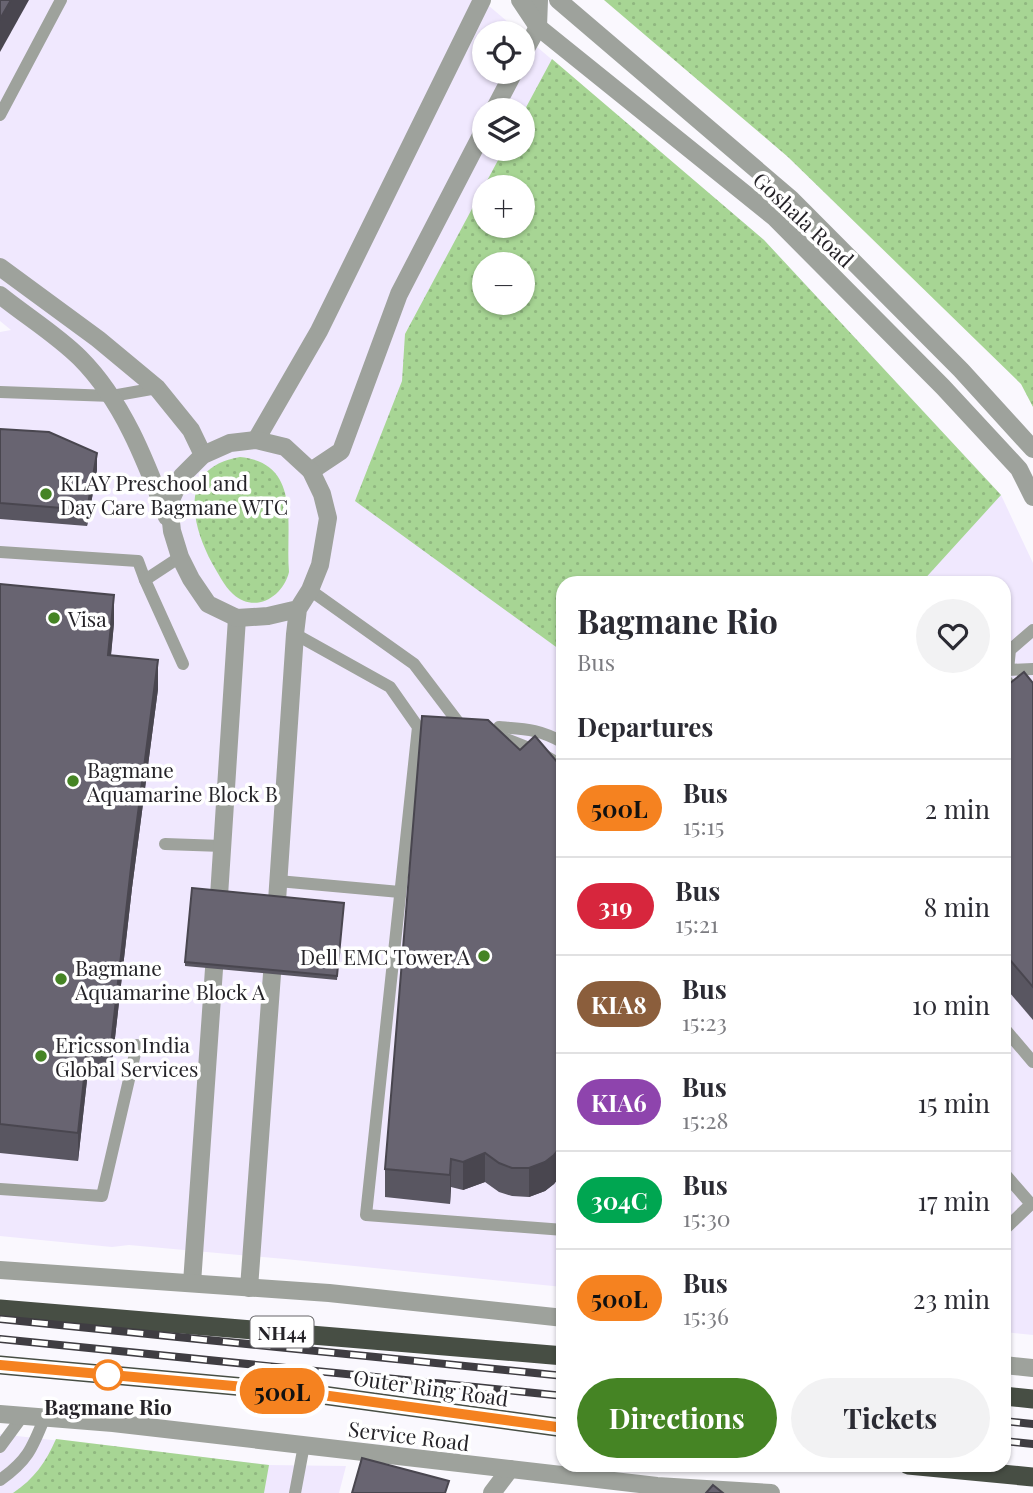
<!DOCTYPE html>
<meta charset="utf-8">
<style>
body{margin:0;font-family:"Playfair Display",serif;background:#f2f2f3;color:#2b2b33;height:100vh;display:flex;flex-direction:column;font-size:26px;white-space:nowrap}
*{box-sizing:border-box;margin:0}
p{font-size:23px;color:#7c7c81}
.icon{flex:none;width:38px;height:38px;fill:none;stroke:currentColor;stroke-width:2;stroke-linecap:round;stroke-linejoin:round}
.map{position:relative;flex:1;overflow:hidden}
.drawer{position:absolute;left:556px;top:576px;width:455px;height:896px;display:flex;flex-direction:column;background:#fff;border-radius:21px;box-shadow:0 2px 5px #0004}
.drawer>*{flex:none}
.badge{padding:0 14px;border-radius:23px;font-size:24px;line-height:46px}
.fabs{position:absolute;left:472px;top:21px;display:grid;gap:14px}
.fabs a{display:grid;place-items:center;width:63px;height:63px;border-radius:50%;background:#fff;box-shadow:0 2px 5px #0004;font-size:35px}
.map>.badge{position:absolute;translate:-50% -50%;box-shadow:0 0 0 4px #fff}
h2{padding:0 21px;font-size:26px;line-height:63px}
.round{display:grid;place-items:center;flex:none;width:74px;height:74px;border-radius:37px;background:#f2f2f3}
.overview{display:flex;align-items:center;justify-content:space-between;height:119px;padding:0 21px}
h1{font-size:33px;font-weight:700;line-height:52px}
.cta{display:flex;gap:14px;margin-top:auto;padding:14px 21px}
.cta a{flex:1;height:80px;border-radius:42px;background:#458424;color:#fff;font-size:28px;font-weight:700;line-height:80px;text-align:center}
.cta a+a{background:#f2f2f3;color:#2b2b33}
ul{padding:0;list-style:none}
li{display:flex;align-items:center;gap:21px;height:98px;padding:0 21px;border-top:2px solid #e1e1e2}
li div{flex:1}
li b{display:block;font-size:26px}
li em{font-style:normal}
li .badge{min-width:77px;font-weight:700;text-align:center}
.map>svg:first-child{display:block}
.built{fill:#f0e8fe;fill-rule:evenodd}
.grass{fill:url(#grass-dots);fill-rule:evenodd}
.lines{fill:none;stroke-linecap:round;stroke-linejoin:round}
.service{stroke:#9ea29c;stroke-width:12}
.minor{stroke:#9ea29c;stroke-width:18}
.tertiary{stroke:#9ea29c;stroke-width:18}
.trunk{stroke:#474e44;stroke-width:19}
.rail-casing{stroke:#3f3d42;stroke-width:8}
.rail{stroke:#fff;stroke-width:5;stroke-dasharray:16;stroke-linecap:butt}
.wall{fill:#595661}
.shaded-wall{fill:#49464f}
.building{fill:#686471;stroke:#49464f;stroke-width:2}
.line-casing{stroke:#fff;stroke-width:16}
.line{stroke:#f58220;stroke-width:10}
.poi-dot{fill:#458424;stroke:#fff;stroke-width:2.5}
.stop-dot{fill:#fff;stroke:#f58220;stroke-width:3.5}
.labels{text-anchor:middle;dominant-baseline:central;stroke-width:7;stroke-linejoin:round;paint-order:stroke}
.shield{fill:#fff;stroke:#666568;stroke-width:2}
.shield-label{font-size:19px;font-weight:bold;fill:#252328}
.street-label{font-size:21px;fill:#252328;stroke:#fff}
.poi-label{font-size:21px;fill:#252328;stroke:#fff;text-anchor:start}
.stop-label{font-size:21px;font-weight:bold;fill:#252328;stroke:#fff}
</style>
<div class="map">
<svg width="1033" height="1493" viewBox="0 0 1033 1493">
<defs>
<pattern id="grass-dots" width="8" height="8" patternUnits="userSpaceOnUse" patternTransform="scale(1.75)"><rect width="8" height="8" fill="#a7d594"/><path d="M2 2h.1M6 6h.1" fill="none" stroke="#90b780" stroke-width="1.8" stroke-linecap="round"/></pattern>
</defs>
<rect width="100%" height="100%" fill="#faf8fe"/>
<g class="built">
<path d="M 0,0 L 482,0 L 521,33 L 485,33 L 485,72 L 523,72 L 523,35 L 764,240 L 1001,495 L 1033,563 L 1033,1335 L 1004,1332 L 1004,583 L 564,583 L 563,1287 L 285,1259 L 129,1245 L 112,1247 L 0,1236 L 0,332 L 11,330 L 0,321 ZM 485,110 L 523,110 L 523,149 L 485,149 ZM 485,187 L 523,187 L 523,226 L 485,226 ZM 485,264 L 523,264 L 523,303 L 485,303 Z"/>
<polygon points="0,1434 269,1465 346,1466 339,1493 0,1493"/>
</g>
<g class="grass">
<polygon points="604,0 1033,0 1033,407 1021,384 788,157"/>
<path d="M 552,59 L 764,240 L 1001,495 L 921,583 L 564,583 L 563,652 L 355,501 L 402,381 L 405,334 L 504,149 L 523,149 L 523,113 ZM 523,187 L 523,226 L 485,226 L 485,187 ZM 485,264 L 523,264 L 523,303 L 485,303 Z"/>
<path d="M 240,457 C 303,463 285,528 289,572 C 283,597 255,614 233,594 C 224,586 218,573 212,563 C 190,522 179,467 240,457 Z"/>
<path d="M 56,1439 L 269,1465 L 264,1493 L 13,1493 C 34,1479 46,1462 56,1439 Z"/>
</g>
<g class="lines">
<g class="service">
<polyline points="0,115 61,0"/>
<polyline points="0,392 112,396 157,388"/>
<polyline points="0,552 138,561 145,580"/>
<polyline points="180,557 145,580 183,664"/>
<polyline points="310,590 414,664 458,722"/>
<polyline points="1033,630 1010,650 1008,670 1033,669"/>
<polyline points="295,634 390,687 418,727 366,1215 564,1230"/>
<polyline points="1004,678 1033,712"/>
<polyline points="496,735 537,751 564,767"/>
<path d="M 498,735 L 499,727 C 525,729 540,729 564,743"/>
<polyline points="165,844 222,846"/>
<polyline points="278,881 400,892"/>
<polyline points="1004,1028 1033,1062"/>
<polyline points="1004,1173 1031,1204 1004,1230"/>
<polyline points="0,1189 102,1196 137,1045"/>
<polyline points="0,1447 22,1417"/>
<path d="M 0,1480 C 27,1461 32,1449 44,1419"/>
<polyline points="295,1493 304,1445"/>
</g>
<g class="minor">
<polyline points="523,54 538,27 539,0"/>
<polyline points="494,110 514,72"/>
<polyline points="0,267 98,339 157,388 191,430 203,455"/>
<path d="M 0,295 C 26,316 57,335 80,358 C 123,401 146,462 167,517"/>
<polyline points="256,440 319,331 482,0"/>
<polyline points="311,471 341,451 399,294 485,128"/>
<polyline points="219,896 237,618"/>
<polyline points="277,901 295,634 298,609 310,590 320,565 328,518 322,494 311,471 285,447 256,440 230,443 203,455 182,476 169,504 172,531 180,557 191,579 208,604 237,618 268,616 298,609"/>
<polyline points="192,1283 214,969"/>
<polyline points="249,1288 272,974"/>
<polyline points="492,1493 510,1469"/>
</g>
<g class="tertiary">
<polyline points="520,0 538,27 774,217 943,387 1019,469 1033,497"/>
<polyline points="558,0 791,199 961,370 1033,449"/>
<polyline points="0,1270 329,1293 564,1318"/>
<polyline points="1004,1365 1033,1368"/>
<polyline points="0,1414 113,1423 657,1486 771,1493"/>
</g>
<g class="trunk">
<polyline points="0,1309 564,1356"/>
<polyline points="0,1365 300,1392 564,1428"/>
<polyline points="1004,1396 1033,1399"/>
<polyline points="908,1465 1033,1477"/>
</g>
<g class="rail-casing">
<g id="rail">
<polyline points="0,1319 564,1376"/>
<polyline points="0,1339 564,1396"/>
<polyline points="1004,1421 1033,1424"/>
<polyline points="1004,1441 1033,1444"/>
</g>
</g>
<use href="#rail" class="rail"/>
</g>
<g class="wall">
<polygon points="0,429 97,470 87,526 0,519"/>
<polygon points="0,584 114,623 111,656 158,689 132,888 111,1073 88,1071 78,1161 0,1153"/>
<polygon points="1033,683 1033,1020 1004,986 1004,688"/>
<polygon points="520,750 564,770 564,1171 554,1184 545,1191 529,1197 512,1196 499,1192 485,1182 463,1190 451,1187 450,1204 385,1197 385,1169"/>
<polygon points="344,903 337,980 185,966 185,962"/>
</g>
<g class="shaded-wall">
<polygon points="11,0 29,0 0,52 0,19"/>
<polygon points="97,453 97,470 87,526 87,510"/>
<polygon points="114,595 114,623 108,684 108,655"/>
<polygon points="158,660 158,689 132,888 111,1073 111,1044 132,859"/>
<polygon points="88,1042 88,1071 78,1161 78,1133"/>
<polygon points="564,1084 564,1113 558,1089"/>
<polygon points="564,1143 564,1171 554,1184 545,1191 529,1197 529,1168"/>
<polygon points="485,1153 485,1182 463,1190 463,1162"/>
<polygon points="451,1159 451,1187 450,1204 450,1175"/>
</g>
<g class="building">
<polygon points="0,0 11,0 0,19"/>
<polygon points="0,429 49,432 97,453 87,510 0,503"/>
<polygon points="0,584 114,595 108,655 158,660 132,859 111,1044 88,1042 78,1133 0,1124"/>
<polygon points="1024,672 1033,683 1033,987 1004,953 1004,688"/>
<polygon points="422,716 488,720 520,750 535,736 564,770 564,1084 558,1089 564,1098 564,1143 554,1155 545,1162 529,1168 512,1168 499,1163 485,1153 463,1162 451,1159 450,1175 385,1169"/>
<polygon points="192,888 344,903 337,976 185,962"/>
<polygon points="362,1458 449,1481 445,1493 352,1493"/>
<polygon points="713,1485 723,1493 706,1493"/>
</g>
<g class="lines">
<g class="line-casing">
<polyline id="line" points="0,1365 300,1392 564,1428"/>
</g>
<use href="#line" class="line"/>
</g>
<g class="poi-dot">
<circle cx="46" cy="494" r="7"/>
<circle cx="54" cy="618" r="7"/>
<circle cx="73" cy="781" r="7"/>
<circle cx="484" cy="956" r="7"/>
<circle cx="61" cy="979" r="7"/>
<circle cx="41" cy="1056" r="7"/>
</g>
<circle class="stop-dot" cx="108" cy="1375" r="14"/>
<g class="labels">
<rect class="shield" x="250.5" y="1316.5" width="63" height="31" rx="5"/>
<g class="shield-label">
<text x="282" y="1332">NH44</text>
</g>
<g class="street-label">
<text transform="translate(804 219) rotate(43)">Goshala Road</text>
<text transform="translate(431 1387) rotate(8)">Outer Ring Road</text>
<text transform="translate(409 1435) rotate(7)">Service Road</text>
</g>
<g class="poi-label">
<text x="60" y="482">KLAY Preschool and<tspan x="60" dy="24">Day Care Bagmane WTC</tspan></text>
<text x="68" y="618">Visa</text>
<text x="87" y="769">Bagmane<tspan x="87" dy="24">Aquamarine Block B</tspan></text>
<text x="470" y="956" text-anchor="end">Dell EMC Tower A</text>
<text x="75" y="967">Bagmane<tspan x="75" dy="24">Aquamarine Block A</tspan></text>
<text x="55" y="1044">Ericsson India<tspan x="55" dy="24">Global Services</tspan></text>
</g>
<g class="stop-label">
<text x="108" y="1406">Bagmane Rio</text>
</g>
</g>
</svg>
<div class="fabs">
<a><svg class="icon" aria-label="locate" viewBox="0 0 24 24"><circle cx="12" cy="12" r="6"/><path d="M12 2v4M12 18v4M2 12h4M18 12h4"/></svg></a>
<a><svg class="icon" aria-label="layers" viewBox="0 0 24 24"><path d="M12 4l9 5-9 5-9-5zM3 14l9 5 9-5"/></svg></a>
<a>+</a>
<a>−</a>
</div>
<b class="badge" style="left:282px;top:1391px;background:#f58220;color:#111">500L</b>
<section class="drawer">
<div class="overview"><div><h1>Bagmane Rio</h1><p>Bus</p></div><a class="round"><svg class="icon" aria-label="heart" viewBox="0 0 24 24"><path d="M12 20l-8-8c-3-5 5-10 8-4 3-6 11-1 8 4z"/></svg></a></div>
<h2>Departures</h2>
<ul>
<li><span class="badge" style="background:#f58220;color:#111">500L</span><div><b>Bus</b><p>15:15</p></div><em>2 min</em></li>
<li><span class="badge" style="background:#d7263d;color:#fff">319</span><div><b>Bus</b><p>15:21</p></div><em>8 min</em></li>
<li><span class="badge" style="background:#8b5e3c;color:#fff">KIA8</span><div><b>Bus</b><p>15:23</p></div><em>10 min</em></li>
<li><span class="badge" style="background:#8e44ad;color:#fff">KIA6</span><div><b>Bus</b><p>15:28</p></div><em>15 min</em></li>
<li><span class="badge" style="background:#00a651;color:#fff">304C</span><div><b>Bus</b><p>15:30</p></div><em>17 min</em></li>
<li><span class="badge" style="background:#f58220;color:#111">500L</span><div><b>Bus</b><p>15:36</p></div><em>23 min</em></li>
</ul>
<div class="cta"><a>Directions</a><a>Tickets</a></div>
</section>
</div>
